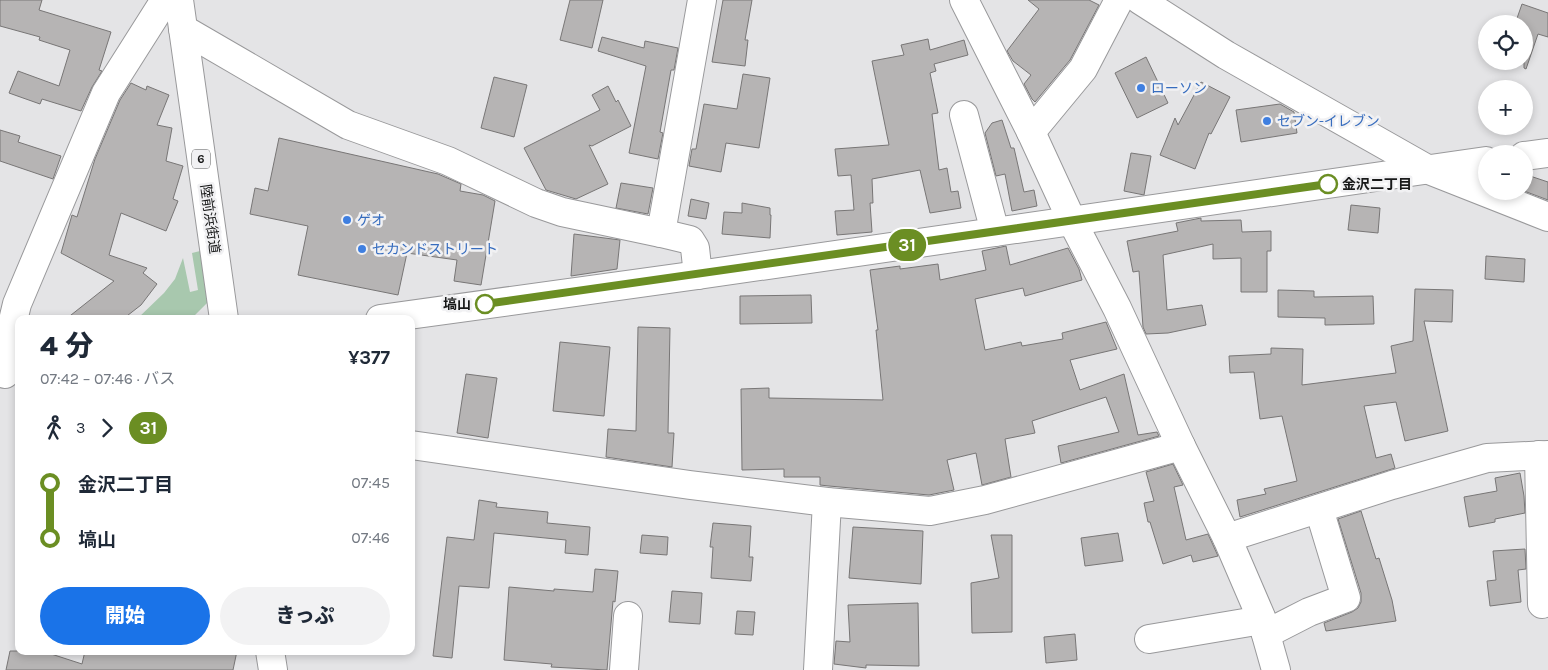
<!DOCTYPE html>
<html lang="ja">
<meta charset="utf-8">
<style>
body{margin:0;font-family:Karla,"Noto Sans JP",sans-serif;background:#f2f2f3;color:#1f2937;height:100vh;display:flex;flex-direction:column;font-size:19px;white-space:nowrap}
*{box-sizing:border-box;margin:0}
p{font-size:16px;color:#747a83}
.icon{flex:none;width:28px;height:28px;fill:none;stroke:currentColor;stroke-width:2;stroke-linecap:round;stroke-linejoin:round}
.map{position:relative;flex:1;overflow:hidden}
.panel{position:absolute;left:15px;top:315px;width:400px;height:340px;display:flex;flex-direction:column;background:#fff;border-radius:10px;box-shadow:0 2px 8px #0003}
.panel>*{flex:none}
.badge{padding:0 10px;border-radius:16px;font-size:18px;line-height:32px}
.buttons{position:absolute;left:1478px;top:15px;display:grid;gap:10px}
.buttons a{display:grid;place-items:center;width:55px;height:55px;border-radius:50%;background:#fff;box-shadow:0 2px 8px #0003;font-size:25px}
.map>.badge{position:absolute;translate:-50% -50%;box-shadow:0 0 0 2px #fff}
.legs{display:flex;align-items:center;gap:8px;height:55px;padding:0 25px;font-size:16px}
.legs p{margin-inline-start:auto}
.head{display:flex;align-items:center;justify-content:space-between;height:85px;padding:0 25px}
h1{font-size:28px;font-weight:800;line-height:38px}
.action{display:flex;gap:10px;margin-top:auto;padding:10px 25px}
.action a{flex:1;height:58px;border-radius:30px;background:#1a73e8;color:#fff;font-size:20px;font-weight:800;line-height:58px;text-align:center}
.action a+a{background:#f2f2f3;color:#1f2937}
ul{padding:0 25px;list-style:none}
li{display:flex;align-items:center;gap:18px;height:55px;font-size:19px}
li i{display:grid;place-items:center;width:8px;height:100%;margin:0 6px;background:currentColor}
li i::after{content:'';width:12px;height:12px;margin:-6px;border:4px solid;border-radius:50%;background:#fff}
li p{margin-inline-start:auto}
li:first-child i{background:linear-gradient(#0000 50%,currentColor 0)}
li:last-child i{background:linear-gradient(currentColor 50%,#0000 0)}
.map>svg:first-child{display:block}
.green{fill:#a8c8ae}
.building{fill:#b6b4b4;stroke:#787676}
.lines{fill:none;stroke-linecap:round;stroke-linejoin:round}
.minor-casing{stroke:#99999b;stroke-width:30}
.highway-casing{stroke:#99999b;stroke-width:30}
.minor{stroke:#fff;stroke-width:28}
.highway{stroke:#fff;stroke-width:28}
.line-1-casing{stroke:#fff;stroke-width:11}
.line-1{stroke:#6b8e23;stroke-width:8}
.shop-dot{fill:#3f7fe0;stroke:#f1f1f3;stroke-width:2}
.stop-1-dot{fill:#fff;stroke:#6b8e23;stroke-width:2.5}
.labels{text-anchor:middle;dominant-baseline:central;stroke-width:5;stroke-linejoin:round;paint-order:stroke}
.shield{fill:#f1f1f3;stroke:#595a5a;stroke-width:1}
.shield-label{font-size:12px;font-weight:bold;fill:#181919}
.shop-label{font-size:14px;fill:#366cbe;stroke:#f1f1f3;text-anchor:start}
.stop-label{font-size:14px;font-weight:bold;fill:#181919;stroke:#f1f1f3;text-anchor:start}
.street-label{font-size:14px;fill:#181919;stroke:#f1f1f3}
</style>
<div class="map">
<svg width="1548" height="670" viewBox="0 0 1548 670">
<rect width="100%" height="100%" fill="#e4e4e6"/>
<polygon class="green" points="200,251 208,302 193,317 183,319 137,319 164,293 175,279 183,258 190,292 198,290 192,253"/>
<g class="building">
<polygon points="0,0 42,0 39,10 111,32 99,70 102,71 92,87 81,111 42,99 40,104 9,93 18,71 59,86 70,50 39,40 40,37 0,26"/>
<polygon points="570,0 603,0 592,48 560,40"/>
<polygon points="723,0 752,0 745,40 748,40 745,66 712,62"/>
<polygon points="1028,0 1089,0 1099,5 1070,60 1035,102 1032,99 1024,84 1031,75 1013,61 1007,51 1039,9"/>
<polygon points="1522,4 1548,13 1548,37 1538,34 1526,69 1524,68 1524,24 1515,24"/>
<polygon points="602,37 644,48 645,41 678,48 674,70 671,70 660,132 663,133 658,159 629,153 646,66 598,51"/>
<polygon points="928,39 930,50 964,40 968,55 934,64 936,71 930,73 938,113 932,114 939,170 947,168 951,192 958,191 961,208 930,213 920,170 872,179 873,203 870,203 872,232 837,235 835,211 854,210 851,175 838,176 835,149 889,145 872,61 904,55 901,45"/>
<polygon points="1146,57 1168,103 1137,118 1115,73"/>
<polygon points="743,74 770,78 759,148 726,143 721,172 689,166 692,149 696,149 704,104 737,109"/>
<polygon points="494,77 527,85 514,137 481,128"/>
<polygon points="1201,82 1230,97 1211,134 1209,133 1195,169 1160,155 1175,118 1178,125"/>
<polygon points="131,83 146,90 147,86 169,95 157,125 172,128 166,161 183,166 173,199 178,201 166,231 121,213 109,255 147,268 143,273 157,284 141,305 123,319 66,319 114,281 61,253 72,215 77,217 95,159 120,100"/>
<polygon points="608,86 616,102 618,100 631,126 592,146 589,145 608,184 576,199 546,190 524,148 600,110 592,95"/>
<polygon points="1280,104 1294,112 1297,133 1241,142 1236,110"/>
<polygon points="1002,120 1011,148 1014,148 1024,192 1034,190 1037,206 1012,211 1005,174 996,176 985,133 992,123"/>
<polygon points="0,130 20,136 18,142 61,156 53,179 0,161"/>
<polygon points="279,138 438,174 461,184 460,191 483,195 495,201 481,285 454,281 457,260 407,253 398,295 298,275 308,226 250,214 255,188 268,191"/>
<polygon points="1131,153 1151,156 1144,195 1124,191"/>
<polygon points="1524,174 1548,182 1548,200 1524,191"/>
<polygon points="621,183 653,188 648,214 616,208"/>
<polygon points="691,199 709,203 706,219 688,216"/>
<polygon points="742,203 770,208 770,215 771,215 770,238 722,234 724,212 742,213"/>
<polygon points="1351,205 1380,208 1378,233 1348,230"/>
<polygon points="1201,218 1201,221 1241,220 1242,232 1271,231 1271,251 1267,251 1267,292 1241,292 1241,258 1213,259 1213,244 1163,255 1167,310 1202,305 1206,325 1168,333 1146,334 1143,327 1139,271 1133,272 1127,241 1178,231 1176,223"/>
<polygon points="574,234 620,240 617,269 571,276"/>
<polygon points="1006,246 1010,265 1068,248 1079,269 1082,280 1025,296 1023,288 975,299 985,350 1021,342 1022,346 1063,339 1062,333 1106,322 1117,349 1070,360 1080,390 1124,374 1138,435 1157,432 1159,436 1061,463 1058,446 1119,432 1106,397 1032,421 1035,433 1005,439 1011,477 982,485 976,453 947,460 954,490 929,495 829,486 820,485 820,477 784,477 784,469 742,470 741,389 769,388 769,398 883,400 876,330 878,330 870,270 900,266 900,269 938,264 940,280 986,270 982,251"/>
<polygon points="1486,256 1525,259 1524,282 1485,279"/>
<polygon points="1415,289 1453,290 1452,322 1424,321 1448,431 1405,441 1396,402 1364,406 1376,458 1391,454 1395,468 1240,517 1237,500 1266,494 1264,489 1297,481 1282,416 1260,419 1254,372 1230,373 1229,356 1271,354 1271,348 1303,349 1302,385 1396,373 1391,346 1413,341"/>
<polygon points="1278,290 1314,291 1314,297 1373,296 1374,324 1325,325 1325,318 1278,317"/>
<polygon points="811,295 812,323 740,324 740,296"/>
<polygon points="638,327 670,328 668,433 674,433 672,467 606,457 608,429 636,431"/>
<polygon points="560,342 610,347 604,416 553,411"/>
<polygon points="466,374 497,378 488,438 457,433"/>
<polygon points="1173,464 1183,485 1174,487 1186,540 1208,534 1218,556 1193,562 1191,555 1163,564 1150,522 1148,522 1144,503 1154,501 1146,472"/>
<polygon points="1520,473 1524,496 1525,513 1495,519 1495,522 1469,527 1464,497 1497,491 1495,478"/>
<polygon points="479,500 497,503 496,507 548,512 547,523 590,527 588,555 565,553 566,540 494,533 489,588 459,586 452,658 433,656 447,537 474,540"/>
<polygon points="1361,511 1376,559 1379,558 1392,600 1396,621 1326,631 1324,623 1352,612 1358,608 1361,602 1361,593 1338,519"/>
<polygon points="713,523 751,526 749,557 753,557 751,581 711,578 713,547 710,547"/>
<polygon points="853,527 923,531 921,584 849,578"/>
<polygon points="1118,533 1123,561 1085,566 1081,538"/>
<polygon points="642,535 668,537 667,555 640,553"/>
<polygon points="991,535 1012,535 1012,632 972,633 971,583 999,578"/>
<polygon points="1525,549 1526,569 1518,570 1521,602 1490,606 1487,581 1496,580 1493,551"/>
<polygon points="595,569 618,571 615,602 613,601 607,670 551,667 552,664 504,660 509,587 554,591 554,589 593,592"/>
<polygon points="672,591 702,593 700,624 669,622"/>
<polygon points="918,603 919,666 866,665 866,668 834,664 836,641 850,642 848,605"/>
<polygon points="737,611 755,612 753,635 735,634"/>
<polygon points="1075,634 1077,660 1046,663 1044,637"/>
<polygon points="10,651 42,651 82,664 85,651 237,651 233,670 6,670"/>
</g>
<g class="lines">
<g class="minor-casing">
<g id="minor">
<polyline points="964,0 1031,132 1072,221 1117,308 1181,446 1227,538 1261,617 1276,670"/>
<polyline points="1140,0 1226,55 1429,170 1548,217"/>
<polyline points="183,29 348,125 448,161 536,203 562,212 661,233 690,240 695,248 698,275"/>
<polyline points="964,115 995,232"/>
<polyline points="1031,132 1083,69 1119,0"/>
<polyline points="1524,156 1548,153"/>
<polyline points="661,233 702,0"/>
<polyline points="380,319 698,275 1486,161"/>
<polyline points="5,374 6,350 17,304 106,93 165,0"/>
<polyline points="411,445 690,485 827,502 930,511 985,500 1181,446"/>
<polyline points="1539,455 1542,604"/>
<polyline points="1227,538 1392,485 1487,458 1548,455"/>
<polyline points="1266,634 1309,612 1346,598 1319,509"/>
<polyline points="1149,639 1262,620"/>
<polyline points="624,670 628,616"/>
<polyline points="818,670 827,502"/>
</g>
</g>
<g class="highway-casing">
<g id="highway">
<polyline points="179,0 224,319"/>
<polyline points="270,651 273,670"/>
</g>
</g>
<use href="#minor" class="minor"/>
<use href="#highway" class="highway"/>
</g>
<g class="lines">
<g class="line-1-casing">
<polyline id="line-1" points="485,304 1328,184"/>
</g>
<use href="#line-1" class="line-1"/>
</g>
<g class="shop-dot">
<circle cx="1141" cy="88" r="5"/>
<circle cx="1267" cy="121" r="5"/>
<circle cx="347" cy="220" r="5"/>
<circle cx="362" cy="249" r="5"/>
</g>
<g class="stop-1-dot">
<circle cx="1328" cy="184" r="9"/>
<circle cx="485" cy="304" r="9"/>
</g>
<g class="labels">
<rect class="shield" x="192" y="149.5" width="18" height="19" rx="4"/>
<g class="shield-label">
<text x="201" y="159">6</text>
</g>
<g class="shop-label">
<text x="1151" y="88">ローソン</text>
<text x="1277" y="121">セブン-イレブン</text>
<text x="357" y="220">ゲオ</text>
<text x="372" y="249">セカンドストリート</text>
</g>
<g class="stop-label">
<text x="1342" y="184">金沢二丁目</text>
<text x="471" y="304" text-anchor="end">塙山</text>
</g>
<g class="street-label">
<text transform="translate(210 219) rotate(82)">陸前浜街道</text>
</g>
</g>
</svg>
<div class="buttons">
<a><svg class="icon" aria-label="locate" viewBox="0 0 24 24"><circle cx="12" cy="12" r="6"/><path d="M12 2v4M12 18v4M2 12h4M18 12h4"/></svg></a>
<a>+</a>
<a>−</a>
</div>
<b class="badge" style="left:907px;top:245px;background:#6b8e23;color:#fff">31</b>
<section class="panel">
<div class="head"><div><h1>4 分</h1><p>07:42 – 07:46 · バス</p></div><b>¥377</b></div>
<div class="legs"><svg class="icon" aria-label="walk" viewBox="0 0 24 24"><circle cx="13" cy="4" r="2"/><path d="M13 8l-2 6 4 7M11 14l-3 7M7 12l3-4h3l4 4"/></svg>3<svg class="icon" aria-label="forward" viewBox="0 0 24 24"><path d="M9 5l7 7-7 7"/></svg><b class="badge" style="background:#6b8e23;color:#fff">31</b></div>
<ul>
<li><i style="color:#6b8e23"></i><b>金沢二丁目</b><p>07:45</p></li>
<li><i style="color:#6b8e23"></i><b>塙山</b><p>07:46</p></li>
</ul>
<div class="action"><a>開始</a><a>きっぷ</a></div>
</section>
</div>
